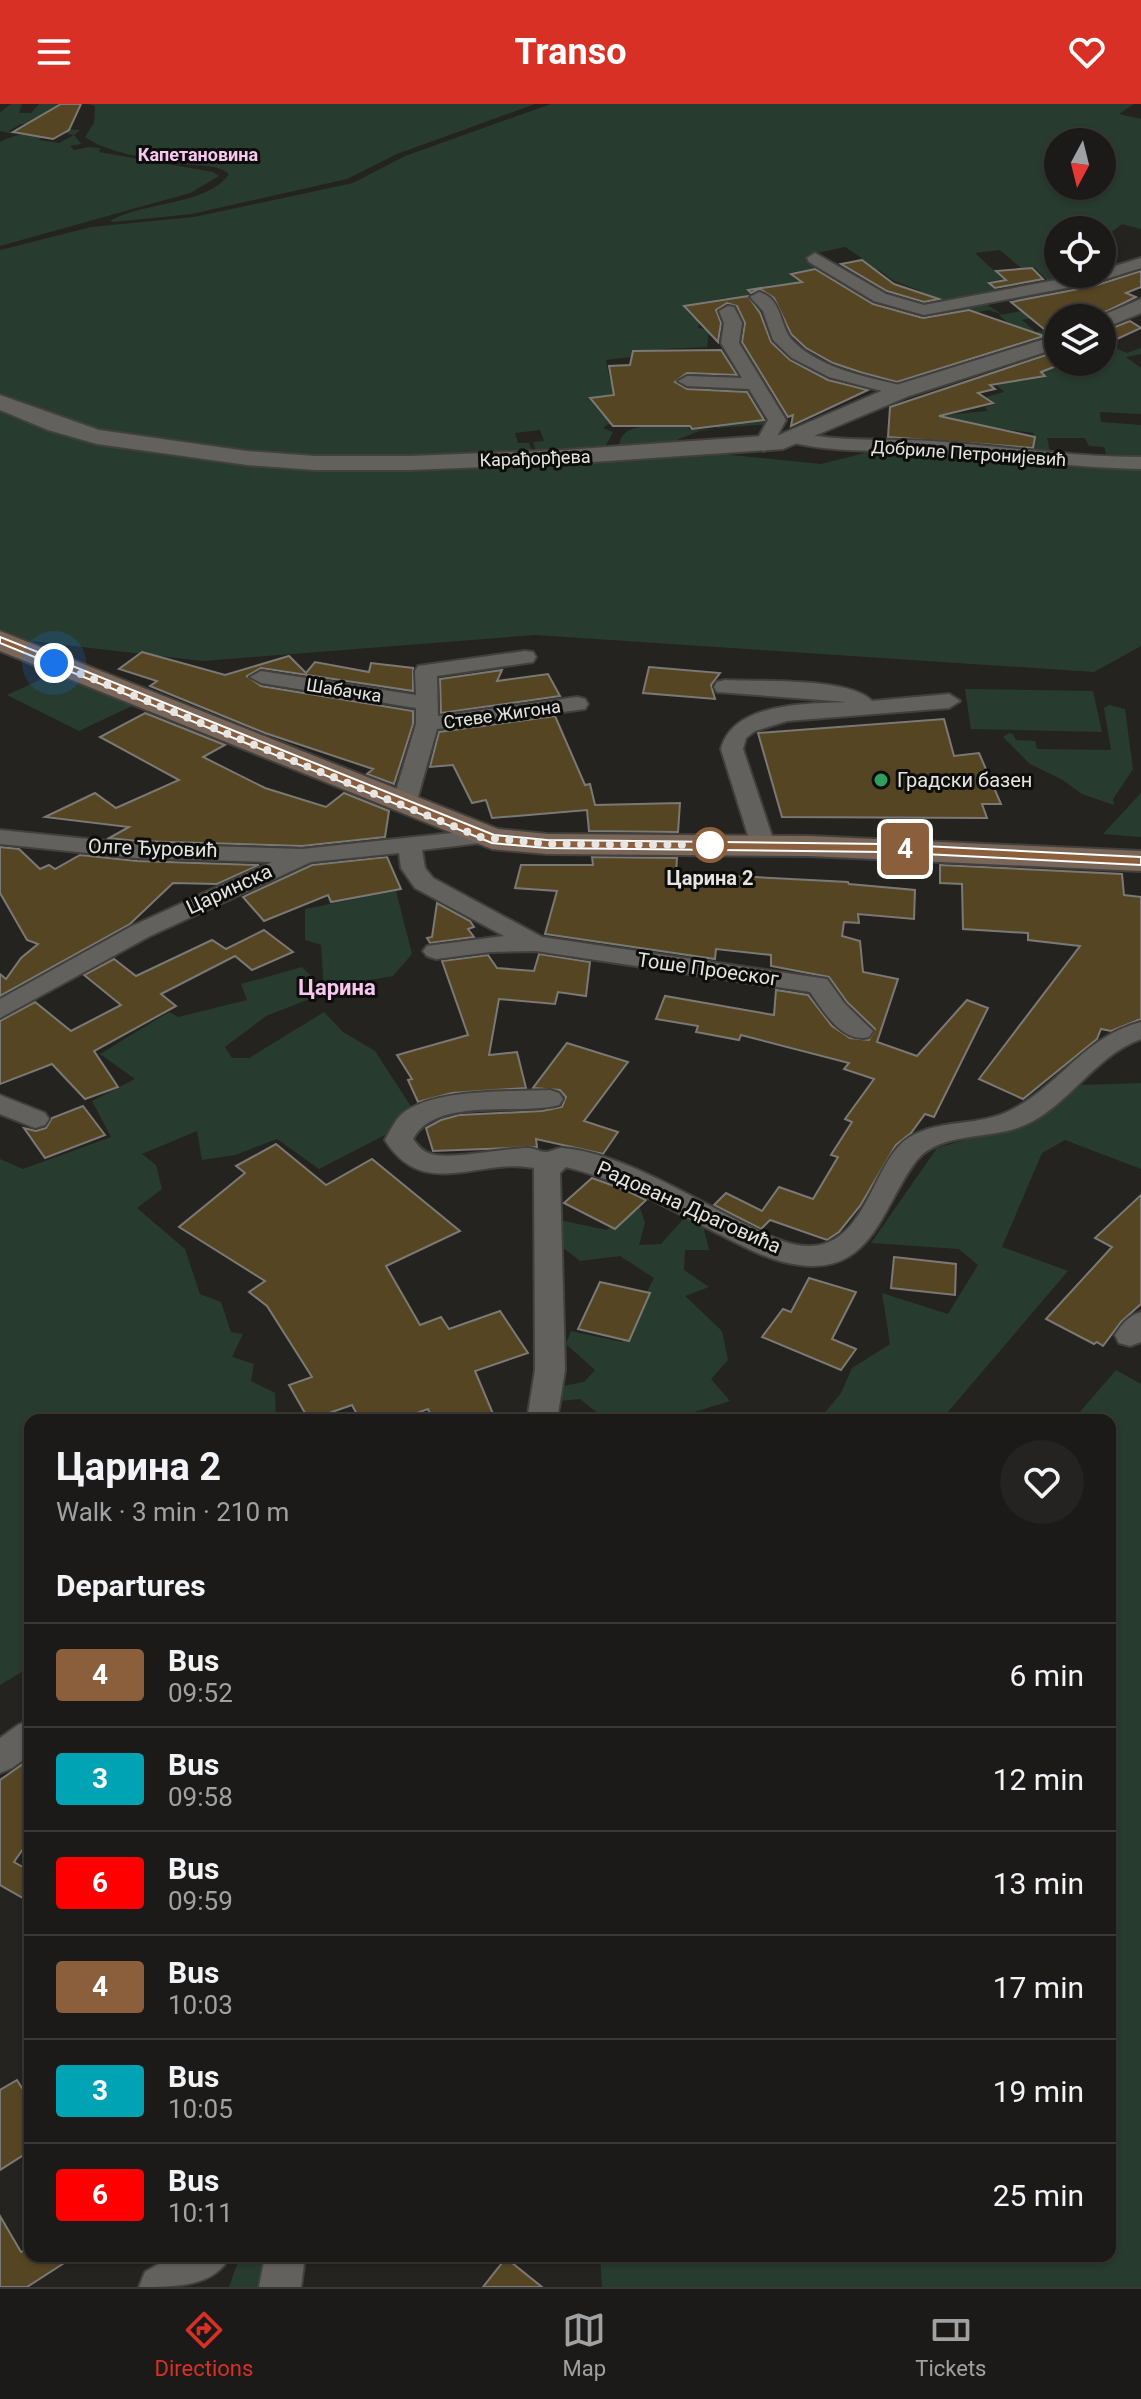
<!DOCTYPE html>
<meta charset="utf-8">
<style>
body{margin:0;font-family:Roboto,sans-serif;background:#252321;color:#f1f3f6;height:100vh;display:flex;flex-direction:column;font-size:30px;white-space:nowrap}
*{box-sizing:border-box;margin:0}
p{font-size:26px;color:#a0a1a2}
.icon{flex:none;width:44px;height:44px;fill:none;stroke:currentColor;stroke-width:2;stroke-linecap:round;stroke-linejoin:round}
.map{position:relative;flex:1;overflow:hidden}
.sheet{position:absolute;left:24px;top:1310px;width:1092px;height:848px;display:flex;flex-direction:column;background:#1c1a18;border-radius:16px;box-shadow:0 2px 6px #0004,0 0 0 2px #3a3837}
.sheet>*{flex:none}
.badge{padding:0 16px;border-radius:6px;font-size:28px;line-height:52px}
.needle{width:52px;rotate:187deg}
.controls{position:absolute;left:1044px;top:24px;display:grid;gap:16px}
.controls a{display:grid;place-items:center;width:72px;height:72px;border-radius:50%;background:#1c1a18;box-shadow:0 2px 6px #0004,0 0 0 2px #3a3837;font-size:40px}
.you{position:absolute;width:40px;height:40px;margin:-20px;border:6px solid #fff;border-radius:50%;background:#1a73e8;box-shadow:0 0 0 12px #1a73e833}
.map>.badge{position:absolute;translate:-50% -50%;box-shadow:0 0 0 4px #fff}
h2{padding:0 32px;font-size:30px;line-height:72px}
.round{display:grid;place-items:center;flex:none;width:84px;height:84px;border-radius:42px;background:#252321}
.overview{display:flex;align-items:center;justify-content:space-between;height:136px;padding:0 32px}
h1{font-size:38px;font-weight:700;line-height:60px}
ul{padding:0;list-style:none}
li{display:flex;align-items:center;gap:24px;height:104px;padding:0 32px;border-top:2px solid #3a3837}
li div{flex:1}
li b{display:block;font-size:30px}
li em{font-style:normal}
li .badge{min-width:88px;font-weight:700;text-align:center}
header{display:flex;justify-content:space-between;align-items:center;height:104px;padding:0 32px;background:#d93025;color:#fff;font-size:36px;font-weight:700}
.tabs{display:flex;justify-content:space-around;align-items:center;height:112px;border-top:2px solid #3a3837;background:#1c1a18;font-size:22px;color:#a0a1a2}
.tabs a{display:grid;justify-items:center;gap:4px}
.tabs .current{color:#d93025}
.map>svg:first-child{display:block}
.green{fill:#283b2f;fill-rule:evenodd}
.building{fill:#554523;stroke:#7b7975;stroke-width:2}
.lines{fill:none;stroke-linecap:round;stroke-linejoin:round}
.minor-casing{stroke:#42403d;stroke-width:4}
.tertiary-casing{stroke:#42403d;stroke-width:4}
.secondary-casing{stroke:#42403d;stroke-width:4}
.minor{fill:#63615d;fill-rule:evenodd}
.tertiary{fill:#63615d;fill-rule:evenodd}
.secondary{fill:#7a6659;fill-rule:evenodd}
.line{fill:#8b5e3c;stroke:#fff;stroke-width:2}
.walk{stroke:#e6e5e2;stroke-width:8;stroke-dasharray:0 14.4}
.leisure-dot{fill:#2e9e5b;stroke:#0d0d0b;stroke-width:3}
.stop-dot{fill:#fff;stroke:#8b5e3c;stroke-width:4}
.labels{text-anchor:middle;dominant-baseline:central;stroke-width:6;stroke-linejoin:round;paint-order:stroke}
.far-neighbourhood-label{font-size:18px;font-weight:bold;fill:#f9c6f1;stroke:#0d0d0b}
.far-street-label{font-size:18px;fill:#e6e5e2;stroke:#0d0d0b}
.poi-label{font-size:20px;fill:#e6e5e2;stroke:#0d0d0b;text-anchor:start}
.street-label{font-size:20px;fill:#e6e5e2;stroke:#0d0d0b}
.stop-label{font-size:20px;font-weight:bold;fill:#e6e5e2;stroke:#0d0d0b}
.neighbourhood-label{font-size:22px;font-weight:bold;fill:#f9c6f1;stroke:#0d0d0b}
</style>
<header><svg class="icon" aria-label="menu" viewBox="0 0 24 24"><path d="M4 6h16M4 12h16M4 18h16"/></svg>Transo<svg class="icon" aria-label="heart" viewBox="0 0 24 24"><path d="M12 20l-8-8c-3-5 5-10 8-4 3-6 11-1 8 4z"/></svg></header>
<div class="map">
<svg width="1141" height="2183" viewBox="0 0 1141 2183">
<rect width="100%" height="100%" fill="#252320"/>
<g class="green">
<path d="M 11,0 L 22,0 L 19,9 L 31,9 L 39,0 L 58,0 L 54,10 L 61,25 L 80,26 L 74,31 L 52,26 L 39,36 L 59,39 L 74,31 L 81,40 L 70,42 L 74,46 L 89,43 L 100,44 L 99,48 L 213,68 L 219,72 L 190,89 L 0,142 L 0,38 C 14,31 27,29 40,22 L 21,20 L 9,27 L 17,29 L 14,30 L 0,27 L 0,8 Z"/>
<path d="M 88,0 L 535,0 L 397,50 L 347,75 L 192,110 L 113,118 L 110,117 C 144,97 207,102 229,70 C 217,59 191,62 175,59 C 147,54 107,49 85,33 L 94,19 L 95,2 Z"/>
<path d="M 551,0 L 1134,0 L 1119,10 L 1141,15 L 1141,125 L 1122,120 L 1102,136 L 1102,126 L 1058,126 L 1058,170 L 1095,170 L 1092,171 L 1048,177 L 1034,163 L 1021,164 L 1000,146 L 975,149 L 1003,175 L 987,178 L 998,188 L 921,200 L 923,195 L 910,193 L 921,187 L 894,177 L 879,166 L 860,169 L 846,159 L 862,154 L 845,143 L 808,151 L 847,177 L 837,179 L 816,164 L 789,169 L 806,183 L 848,179 L 853,182 L 847,185 L 851,212 L 894,203 L 900,206 L 889,211 L 901,217 L 933,214 L 927,209 L 983,198 L 1001,210 L 989,206 L 963,211 L 993,221 L 1007,218 L 999,211 L 1028,206 L 1015,195 L 1019,194 L 1014,190 L 1038,185 L 1048,191 L 1087,193 L 1116,204 L 1106,209 L 1090,197 L 1058,214 L 1046,211 L 1022,216 L 1036,228 L 1058,223 L 1058,229 L 1037,237 L 1017,223 L 978,245 L 989,252 L 984,254 L 958,239 L 817,223 L 786,231 L 784,228 L 796,218 L 781,218 L 775,204 L 808,200 L 796,186 L 763,190 L 756,184 L 746,185 L 766,207 L 738,208 L 725,194 L 683,202 L 692,213 L 701,211 L 698,224 L 723,228 L 709,227 L 707,243 L 663,245 L 664,257 L 687,275 C 660,271 663,260 647,255 C 635,251 618,255 606,256 L 610,278 L 661,274 L 681,278 L 681,281 L 651,280 L 689,299 L 691,279 L 737,284 L 709,287 L 754,306 L 760,317 L 771,317 L 771,320 L 717,324 L 711,313 L 686,316 L 690,326 L 715,325 L 699,327 L 672,338 L 619,343 C 621,317 652,323 672,323 L 671,309 L 619,289 L 588,294 L 603,312 L 631,307 L 616,322 L 608,320 L 603,324 L 613,328 L 604,345 L 537,349 L 533,338 L 544,337 L 540,326 L 515,329 L 518,339 L 529,339 L 533,350 L 467,353 L 269,350 L 101,327 L 0,289 L 0,146 L 91,123 L 194,113 L 353,79 L 405,52 ZM 1058,38 L 1102,38 L 1102,82 L 1058,82 Z"/>
<polygon points="1102,238 1127,249 1141,244 1141,250 1126,253 1141,264 1141,310 1100,308 1101,318 1141,321 1141,357 1108,356 1104,343 1089,342 1085,334 1047,334 1051,352 1026,349 1034,329 996,324 988,343 984,342 984,323 936,329 936,340 922,339 923,320 915,314 987,307 985,303 995,300 986,293 1004,288 994,279 1014,272 1020,277 1047,273 1038,264 1054,261 1060,266 1105,257 1102,253"/>
<path d="M 0,306 C 70,335 141,346 215,356 L 711,349 L 821,360 L 881,345 L 993,353 L 1024,362 L 1047,359 L 1141,364 L 1141,542 L 1094,568 L 535,531 L 203,557 L 13,535 L 0,529 Z"/>
<polygon points="59,567 134,601 79,627 7,591"/>
<polygon points="965,585 1093,587 1102,628 971,625"/>
<polygon points="1109,601 1125,605 1133,665 1113,695 1114,701 1082,690 1061,675 1030,660 1003,633 1009,629 1013,630 1016,636 1035,637 1037,645 1111,646 1104,604"/>
<polygon points="1141,689 1141,733 1103,730"/>
<polygon points="396,787 412,850 393,872 364,877 348,890 324,886 321,841 305,836 305,805"/>
<polygon points="302,863 318,879 317,892 266,912 225,943 232,954 249,954 324,908 343,928 375,947 414,1007 387,1030 319,1065 277,1035 235,1051 202,1056 197,1027 142,1050 156,1061 162,1085 137,1104 185,1145 200,1190 221,1198 231,1228 243,1230 232,1253 254,1260 251,1277 275,1289 276,1316 30,1316 30,1563 0,1581 0,1055 23,1065 111,1033 92,997 135,975 100,950 169,908 178,913 247,896 241,880"/>
<polygon points="1141,979 1141,1065 1065,1036 1042,1049 1002,1143 1068,1167 941,1316 819,1316 841,1289 852,1264 890,1240 882,1189 948,1210 978,1161 959,1145 871,1139 937,1044 1034,1016 1081,981"/>
<path d="M 639,1101 L 645,1119 L 639,1141 L 661,1140 L 686,1112 L 702,1118 L 709,1146 L 685,1146 L 684,1166 L 709,1183 L 685,1192 L 722,1227 L 728,1256 L 711,1275 L 730,1297 C 694,1308 636,1330 600,1310 C 593,1306 587,1300 580,1295 L 560,1297 L 563,1282 L 584,1278 L 595,1266 L 566,1240 L 571,1227 L 622,1238 L 654,1174 L 620,1152 L 580,1157 L 562,1143 L 559,1116 L 607,1126 Z"/>
<polygon points="1116,1266 1141,1280 1141,2183 602,2183 600,2152 1110,2152 1110,1316 1073,1316"/>
<polygon points="240,2152 276,2152 283,2183 229,2183"/>
</g>
<g class="building">
<polygon points="61,0 81,0 69,26 53,35 13,28"/>
<polygon points="862,156 894,180 939,195 924,198 887,187 841,160"/>
<polygon points="1032,164 1043,175 995,184 989,179 1006,176 996,167"/>
<polygon points="815,165 873,200 923,214 969,206 1044,232 897,278 863,269 833,259 806,244 791,230 774,194 760,185 751,189 748,186 802,178 791,170"/>
<polygon points="1141,167 1141,183 1126,189 1136,193 1093,214 1058,214 1058,228 1050,230 1011,198 1094,182"/>
<polygon points="748,192 760,209 771,238 790,256 828,276 868,286 791,322 793,311 788,313 742,238 745,219 737,202 727,199 716,206 721,219 718,238 684,202"/>
<polygon points="1130,217 1141,224 1102,242 1102,228"/>
<polygon points="721,246 737,271 687,269 675,278 687,285 747,288 764,316 692,325 690,322 613,322 590,294 614,291 609,262 630,261 633,247"/>
<polygon points="1058,247 1058,258 1067,258 1041,268 1045,272 990,281 995,285 978,289 993,299 939,312 1035,333 1033,344 888,333 890,303"/>
<polygon points="142,548 225,571 289,552 306,569 315,558 369,568 371,559 413,564 413,587 261,564 247,572 261,582 413,607 413,620 394,680 367,670 373,665 265,629 150,582 157,577 119,565"/>
<polygon points="649,563 720,569 711,581 715,595 643,589"/>
<polygon points="502,566 497,577 548,570 560,592 441,609 440,575"/>
<polygon points="145,609 225,641 203,653 265,684 326,703 344,689 389,707 385,733 302,742 137,737 109,734 129,723 45,713 95,689 116,704 179,676 100,633"/>
<polygon points="555,612 585,681 590,680 595,701 680,699 678,728 589,727 587,706 492,714 486,696 472,699 453,661 430,663 439,628"/>
<polygon points="944,615 954,652 979,649 1001,700 982,700 987,714 782,713 758,629"/>
<polygon points="0,743 19,745 40,765 49,761 55,765 80,751 137,757 259,761 217,780 173,779 130,820 0,892 0,870 6,875 21,854 38,840 27,836 0,789"/>
<polygon points="387,753 401,785 331,798 328,791 264,817 243,793 312,761"/>
<polygon points="592,753 677,754 676,769 848,778 849,780 915,786 914,815 858,810 859,819 844,818 842,832 860,837 863,868 898,875 877,938 917,952 967,896 988,904 934,1013 925,1010 911,1029 896,1041 860,1102 839,1128 827,1136 770,1116 761,1125 714,1101 726,1089 762,1107 779,1083 813,1095 838,1053 831,1051 852,1018 845,1015 874,975 844,965 849,959 741,931 739,936 696,928 698,922 656,915 665,892 774,911 776,886 808,891 832,922 850,934 869,936 875,925 847,898 829,873 771,862 771,851 716,845 715,855 545,830 557,787 515,784 521,761 593,761"/>
<polygon points="940,761 1122,770 1124,791 1141,793 1141,915 1111,927 1101,925 1097,935 1023,995 979,975 1080,842 1028,836 1028,829 963,825 962,780 940,779"/>
<polygon points="437,799 470,817 474,823 468,825 474,833 430,839 427,834 432,833"/>
<polygon points="264,826 293,848 252,866 235,852 161,890 176,902 94,947 118,983 85,995 52,960 0,980 0,917 35,898 71,927 121,901 84,871 114,855 136,872 212,836 226,845"/>
<polygon points="539,850 590,858 586,892 558,888 555,900 499,895 489,951 517,948 526,984 452,989 418,998 408,976 412,975 397,951 468,931 442,857 488,851 497,864 534,867"/>
<polygon points="567,939 628,958 584,1017 618,1028 603,1050 536,1035 537,1043 433,1047 426,1024 441,1016 459,1011 542,1007 562,1003 566,993 560,986 533,984"/>
<polygon points="83,1002 105,1031 45,1054 24,1024 36,1027 46,1024 52,1014"/>
<polygon points="276,1040 326,1081 372,1055 460,1127 386,1162 420,1221 441,1213 449,1225 500,1207 528,1249 475,1267 494,1312 479,1316 433,1316 428,1305 397,1316 360,1316 352,1301 309,1316 289,1281 312,1273 267,1202 249,1188 265,1177 179,1123 245,1069 236,1062"/>
<polygon points="592,1074 625,1086 646,1096 615,1125 564,1099"/>
<polygon points="1141,1091 1141,1200 1121,1218 1103,1242 1097,1238 1094,1240 1046,1215 1112,1143 1095,1134"/>
<polygon points="894,1153 956,1160 955,1191 891,1184"/>
<polygon points="809,1174 856,1188 832,1235 856,1245 841,1266 762,1233 783,1205 791,1208"/>
<polygon points="600,1178 650,1189 629,1237 578,1225"/>
<polygon points="30,1655 30,1735 14,1758 30,1767 30,1798 0,1781 0,1676"/>
<polygon points="17,1976 30,1997 30,2047 0,2066 0,1986"/>
<polygon points="0,2112 21,2148 30,2143 30,2152 75,2152 27,2183 0,2183"/>
<polygon points="506,2154 542,2183 483,2183"/>
</g>
<g class="lines">
<g class="minor-casing">
<g id="minor">
<polygon points="815,149 886,190 924,201 1088,170 1102,170 1102,166 1141,154 1141,164 1093,179 924,211 874,197 809,158 807,154"/>
<path d="M 759,188 C 783,194 779,223 793,237 C 822,266 869,273 907,283 L 910,287 L 901,292 L 829,273 L 792,254 L 773,236 L 763,207 L 750,193 Z"/>
<polygon points="728,202 734,203 742,219 739,239 786,316 770,345 763,347 754,341 768,316 749,285 687,282 678,277 687,272 742,274 721,239 724,219 719,207"/>
<path d="M 797,328 C 842,339 886,334 932,337 C 1002,342 1071,353 1141,353 L 1141,365 C 1071,364 1002,353 932,349 C 884,345 838,350 790,338 L 788,334 Z"/>
<polygon points="525,547 533,548 536,553 533,558 437,572 438,612 577,593 585,595 588,600 585,605 437,625 416,700 412,705 396,705 392,700 416,620 416,604 261,579 250,573 261,567 416,591 415,567 418,562"/>
<path d="M 725,576 C 758,578 850,573 872,597 L 949,590 L 960,597 L 949,604 L 787,617 L 755,627 L 746,634 L 743,645 L 775,741 L 771,746 L 755,746 L 751,741 L 721,645 C 733,598 807,600 847,598 L 717,588 L 714,583 L 717,578 Z"/>
<path d="M 0,726 L 137,740 L 302,745 L 480,726 L 488,728 L 492,733 L 488,738 L 422,746 L 425,764 L 433,774 L 542,833 L 827,875 L 845,900 L 873,927 L 869,933 C 843,940 823,907 810,888 L 536,847 L 490,848 L 436,855 L 427,852 L 423,847 L 427,842 L 504,832 L 415,784 L 401,764 L 399,749 L 311,758 L 150,832 L 0,914 L 0,895 L 132,822 L 272,758 L 137,754 L 0,740 Z"/>
<path d="M 1141,918 L 1141,935 C 1094,952 1070,1001 1025,1021 C 993,1036 941,1027 917,1056 C 883,1099 874,1171 800,1161 C 772,1158 746,1144 721,1131 C 670,1106 621,1076 566,1063 L 560,1069 L 565,1266 L 557,1316 L 527,1316 L 535,1266 L 534,1064 C 478,1053 424,1098 385,1036 C 390,1027 395,1016 402,1010 C 433,984 511,988 550,986 L 559,989 L 563,995 L 559,1001 C 518,1012 436,992 413,1035 C 418,1042 423,1048 431,1050 C 450,1056 504,1044 528,1044 C 534,1044 540,1048 546,1048 C 550,1048 557,1044 562,1044 C 619,1048 691,1093 741,1118 C 763,1128 785,1142 809,1142 C 861,1142 871,1073 898,1043 C 925,1013 974,1024 1007,1008 C 1059,984 1082,933 1141,918 Z"/>
<polygon points="0,991 45,1009 49,1015 45,1021 35,1024 0,1010"/>
<path d="M 1141,1208 L 1141,1238 L 1130,1242 L 1119,1239 L 1115,1231 C 1122,1220 1128,1212 1141,1208 Z"/>
<polygon points="30,1616 30,1651 12,1664 0,1669 0,1634 18,1621"/>
<path d="M 172,2152 L 230,2152 C 215,2183 174,2183 139,2183 L 145,2168 Z"/>
<polygon points="265,2152 305,2152 301,2183 259,2183"/>
</g>
</g>
<g class="tertiary-casing">
<g id="tertiary">
<polygon points="1141,195 1141,209 1102,225 1102,214 1096,214"/>
<polygon points="1058,231 1058,244 909,292 783,345 564,360 410,366 315,366 247,361 97,340 48,326 0,306 0,291 99,326 247,347 315,352 410,352 564,346 779,331 893,282"/>
</g>
</g>
<g class="secondary-casing">
<polygon id="secondary" points="0,527 498,725 547,730 809,732 1141,747 1141,767 809,752 547,750 492,745 0,547"/>
</g>
<use href="#minor" class="minor"/>
<use href="#tertiary" class="tertiary"/>
<use href="#secondary" class="secondary"/>
</g>
<polygon class="line" points="0,533 494,731 547,736 884,740 1141,753 1141,761 884,748 547,744 492,739 0,539"/>
<g class="lines">
<polyline class="walk" points="54,559 480,733 547,740 710,741"/>
</g>
<circle class="leisure-dot" cx="881" cy="676" r="8"/>
<circle class="stop-dot" cx="710" cy="741" r="16"/>
<g class="labels">
<g class="far-neighbourhood-label">
<text x="198" y="50">Капетановина</text>
</g>
<g class="far-street-label">
<text transform="translate(969 349) rotate(4)">Добриле Петронијевић</text>
<text transform="translate(535 354) rotate(-2)">Карађорђева</text>
<text transform="translate(344 586) rotate(9)">Шабачка</text>
<text transform="translate(502 610) rotate(-8)">Стеве Жигона</text>
</g>
<g class="poi-label">
<text x="897" y="676">Градски базен</text>
</g>
<g class="street-label">
<text transform="translate(153 744) rotate(2)">Олге Ђуровић</text>
<text transform="translate(229 785) rotate(-25)">Царинска</text>
<text transform="translate(708 865) rotate(8)">Тоше Проеског</text>
<text transform="translate(689 1103) rotate(24)">Радована Драговића</text>
</g>
<g class="stop-label">
<text x="710" y="774">Царина 2</text>
</g>
<g class="neighbourhood-label">
<text x="337" y="883">Царина</text>
</g>
</g>
</svg>
<div class="controls">
<a><svg class="needle" viewBox="-14 -14 28 28"><path d="M0-13l5 13h-10z" fill="#e53935"/><path d="M0 13l5-13h-10z" fill="#a0a1a2"/></svg></a>
<a><svg class="icon" aria-label="locate" viewBox="0 0 24 24"><circle cx="12" cy="12" r="6"/><path d="M12 2v4M12 18v4M2 12h4M18 12h4"/></svg></a>
<a><svg class="icon" aria-label="layers" viewBox="0 0 24 24"><path d="M12 4l9 5-9 5-9-5zM3 14l9 5 9-5"/></svg></a>
</div>
<div class="you" style="left:54px;top:559px"></div>
<b class="badge" style="left:905px;top:745px;background:#8b5e3c;color:#fff">4</b>
<section class="sheet">
<div class="overview"><div><h1>Царина 2</h1><p>Walk · 3 min · 210 m</p></div><a class="round"><svg class="icon" aria-label="heart" viewBox="0 0 24 24"><path d="M12 20l-8-8c-3-5 5-10 8-4 3-6 11-1 8 4z"/></svg></a></div>
<h2>Departures</h2>
<ul>
<li><span class="badge" style="background:#8b5e3c;color:#fff">4</span><div><b>Bus</b><p>09:52</p></div><em>6 min</em></li>
<li><span class="badge" style="background:#00a3b4;color:#fff">3</span><div><b>Bus</b><p>09:58</p></div><em>12 min</em></li>
<li><span class="badge" style="background:#f00;color:#fff">6</span><div><b>Bus</b><p>09:59</p></div><em>13 min</em></li>
<li><span class="badge" style="background:#8b5e3c;color:#fff">4</span><div><b>Bus</b><p>10:03</p></div><em>17 min</em></li>
<li><span class="badge" style="background:#00a3b4;color:#fff">3</span><div><b>Bus</b><p>10:05</p></div><em>19 min</em></li>
<li><span class="badge" style="background:#f00;color:#fff">6</span><div><b>Bus</b><p>10:11</p></div><em>25 min</em></li>
</ul>
</section>
</div>
<nav class="tabs">
<a class="current"><svg class="icon" aria-label="directions" viewBox="0 0 24 24"><path d="M12 3l9 9-9 9-9-9zM9 14v-3h6M13 9l2 2-2 2"/></svg>Directions</a>
<a><svg class="icon" aria-label="map" viewBox="0 0 24 24"><path d="M3 6l6-2 6 2 6-2v14l-6 2-6-2-6 2zM9 4v14M15 6v14"/></svg>Map</a>
<a><svg class="icon" aria-label="tickets" viewBox="0 0 24 24"><path d="M3 7h18v10H3zM15 7v10"/></svg>Tickets</a>
</nav>
